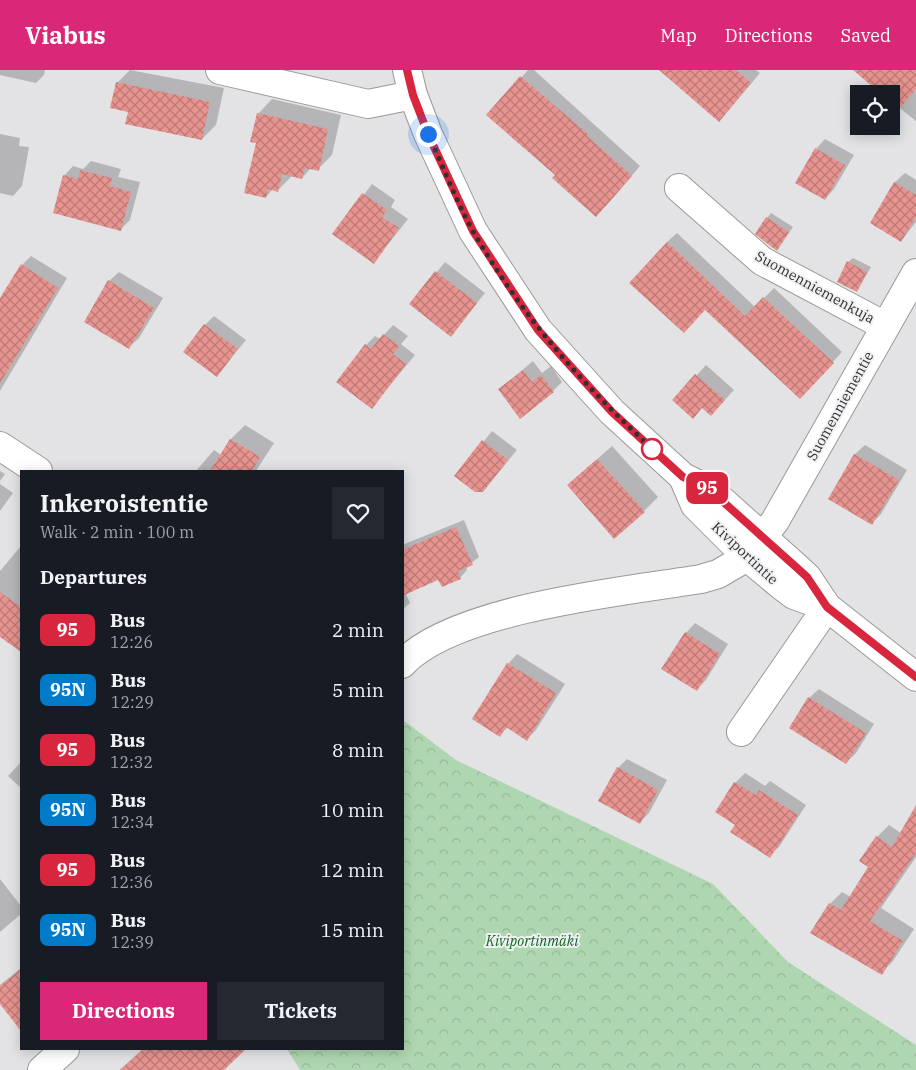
<!DOCTYPE html>
<meta charset="utf-8">
<style>
body{margin:0;font-family:"IBM Plex Serif",serif;background:#242831;color:#f1f3f6;height:100vh;display:flex;flex-direction:column;font-size:19px;white-space:nowrap}
*{box-sizing:border-box;margin:0}
p{font-size:16px;color:#9ea1a6}
.icon{flex:none;width:28px;height:28px;fill:none;stroke:currentColor;stroke-width:2;stroke-linecap:round;stroke-linejoin:round}
.map{position:relative;flex:1;overflow:hidden}
.panel{position:absolute;left:20px;top:400px;width:384px;height:580px;display:flex;flex-direction:column;background:#171b24;border-radius:0px;box-shadow:0 2px 12px #0003}
.panel>*{flex:none}
.badge{padding:0 10px;border-radius:8px;font-size:18px;line-height:32px}
.controls{position:absolute;left:850px;top:15px;display:grid;gap:10px}
.controls a{display:grid;place-items:center;width:50px;height:50px;border-radius:0px;background:#171b24;box-shadow:0 2px 12px #0003;font-size:25px}
.you{position:absolute;width:25px;height:25px;margin:-12px;border:4px solid #fff;border-radius:50%;background:#1a73e8;box-shadow:0 0 0 8px #1a73e833}
.map>.badge{position:absolute;translate:-50% -50%;box-shadow:0 0 0 2px #fff}
h2{padding:0 20px;font-size:19px;line-height:45px}
.round{display:grid;place-items:center;flex:none;width:52px;height:52px;border-radius:0px;background:#242831}
.headline{display:flex;align-items:center;justify-content:space-between;height:85px;padding:0 20px}
h1{font-size:24px;font-weight:700;line-height:38px}
.button{display:flex;gap:10px;margin-top:auto;padding:10px 20px}
.button a{flex:1;height:58px;border-radius:0px;background:#db2777;color:#fff;font-size:20px;font-weight:700;line-height:58px;text-align:center}
.button a+a{background:#242831;color:#f1f3f6}
ul{padding:0;list-style:none}
li{display:flex;align-items:center;gap:15px;height:60px;padding:0 20px}
li div{flex:1}
li b{display:block;font-size:19px}
li em{font-style:normal}
li .badge{min-width:55px;font-weight:700;text-align:center}
header{display:flex;align-items:center;gap:30px;box-sizing:border-box;height:70px;padding:0 25px;background:#db2777;color:#fff}
header strong{font-size:24px}
nav{display:flex;gap:28px;margin-inline-start:auto;font-size:18px}
.map>svg:first-child{display:block}
.forest{fill:url(#forest-crowns)}
.shadow{fill:#0003}
.building{fill:url(#building-cross-hatch)}
.lines{fill:none;stroke-linecap:round;stroke-linejoin:round}
.minor-casing{stroke:#99999b;stroke-width:30}
.minor{stroke:#fff;stroke-width:28}
.line-casing{stroke:#fff;stroke-width:11}
.line{stroke:#d7263d;stroke-width:8}
.walk{stroke:#313132;stroke-width:5;stroke-dasharray:0 9}
.stop-dot{fill:#fff;stroke:#d7263d;stroke-width:2.5}
.labels{text-anchor:middle;dominant-baseline:central;stroke-width:4;stroke-linejoin:round;paint-order:stroke}
.street-label{font-size:14px;fill:#313132;stroke:#f0f1f3}
.park-label{font-size:14px;font-style:italic;fill:#0d6823;stroke:#f0f1f3}
</style>
<header>
<strong>Viabus</strong>
<nav><a>Map</a><a>Directions</a><a>Saved</a></nav>
</header>
<div class="map">
<svg width="916" height="1000" viewBox="0 0 916 1000">
<defs>
<pattern id="forest-crowns" width="20" height="18" patternUnits="userSpaceOnUse" patternTransform="scale(1.25)"><rect width="20" height="18" fill="#aed6b0"/><path d="M2 6a3 3 0 1 1 6 0M12 15a3 3 0 1 1 6 0" fill="none" stroke="#96b898"/></pattern>
<pattern id="building-cross-hatch" width="8" height="8" patternUnits="userSpaceOnUse" patternTransform="scale(1.25)"><rect width="8" height="8" fill="#e79490"/><path d="M0 0l8 8M0 8l8-8" fill="none" stroke="#bc7976"/></pattern>
</defs>
<rect width="100%" height="100%" fill="#e3e3e5"/>
<polygon class="forest" points="403,650 456,690 713,814 788,892 916,975 916,1000 300,1000 287,979 402,979"/>
<g class="shadow">
<polygon points="0,0 45,0 44,5 36,13 0,5"/>
<polygon points="130,0 224,18 216,55 202,69 129,41 117,13"/>
<polygon points="528,0 534,0 640,96 606,136 557,105 488,45"/>
<polygon points="660,0 756,0 760,3 728,41"/>
<polygon points="872,0 916,0 916,51 891,31 891,24"/>
<polygon points="272,29 341,45 332,85 318,99 311,98 302,108 293,105 278,120 273,119 266,127 258,44"/>
<polygon points="0,64 20,68 19,76 29,77 22,116 13,126 0,123"/>
<polygon points="825,69 854,85 834,119 825,129 816,79"/>
<polygon points="91,91 121,99 118,107 140,112 130,150 121,159 64,106 73,96 83,99"/>
<polygon points="905,103 916,110 916,152 901,171 871,153 895,112"/>
<polygon points="372,114 395,130 391,137 408,149 374,192 334,164"/>
<polygon points="771,143 793,157 777,180 767,148"/>
<polygon points="677,163 755,237 774,218 842,282 809,318 667,172"/>
<polygon points="31,186 67,208 0,321 0,230 22,195"/>
<polygon points="853,188 871,197 857,221 848,192"/>
<polygon points="445,192 485,223 451,265 411,234"/>
<polygon points="119,202 163,228 139,268 129,277 109,211"/>
<polygon points="214,246 246,270 217,305 205,255"/>
<polygon points="393,255 408,266 401,274 415,285 372,337 366,275 375,266 380,269"/>
<polygon points="533,291 542,303 551,296 562,312 553,321 499,320"/>
<polygon points="706,295 734,320 720,335 703,337 674,330"/>
<polygon points="245,355 274,373 256,401 196,401 214,380 221,385 231,369"/>
<polygon points="492,361 517,380 483,421 456,406"/>
<polygon points="865,375 907,400 881,444 872,453 829,429 855,384"/>
<polygon points="612,376 658,427 644,441 568,415"/>
<polygon points="0,401 5,404 0,411"/>
<polygon points="0,414 13,423 0,441"/>
<polygon points="464,450 479,487 466,497 467,500 460,508 439,508 406,524 410,533 402,540 402,475"/>
<polygon points="21,476 21,569 15,576 0,565 0,501"/>
<polygon points="695,553 728,574 706,610 696,620 686,563"/>
<polygon points="517,584 565,614 536,660 527,669 508,657 500,665 508,594"/>
<polygon points="819,619 874,654 856,683 846,693 809,628"/>
<polygon points="627,689 667,710 649,743 640,752 618,698"/>
<polygon points="21,692 21,718 8,706"/>
<polygon points="745,703 765,716 770,711 806,735 779,777 769,786 736,755 716,742 735,713"/>
<polygon points="916,737 916,787 881,838 914,859 893,891 881,903 812,863 830,834 842,822 851,827 870,797 877,767 889,755 901,763"/>
<polygon points="0,809 21,836 21,844 0,862"/>
<polygon points="21,898 21,942 13,949 0,932 0,915"/>
<polygon points="143,979 245,979 222,1000 120,1000"/>
</g>
<g class="building">
<polygon points="659,0 736,0 751,13 719,52"/>
<polygon points="853,0 916,0 916,19 899,39 891,32 891,24 881,24"/>
<polygon points="520,6 588,64 587,66 632,106 596,147 552,108 555,105 486,45"/>
<polygon points="116,12 210,32 202,70 125,54 128,42 110,38"/>
<polygon points="257,43 328,59 319,101 305,98 302,109 282,104 278,122 268,119 266,128 244,123 256,73 250,72"/>
<polygon points="815,78 845,95 825,130 795,113"/>
<polygon points="80,100 112,108 110,116 131,122 121,161 53,143 63,105 78,109"/>
<polygon points="894,112 916,125 916,147 901,172 870,153"/>
<polygon points="362,123 387,140 382,147 399,158 374,194 332,164"/>
<polygon points="766,147 789,162 777,181 755,164"/>
<polygon points="667,172 745,246 763,227 834,293 800,329 705,240 684,263 629,213"/>
<polygon points="847,191 867,202 857,222 837,212"/>
<polygon points="21,194 58,218 0,313 0,228"/>
<polygon points="435,201 477,233 451,267 409,234"/>
<polygon points="108,210 154,238 129,279 84,252"/>
<polygon points="204,254 238,279 217,307 183,282"/>
<polygon points="383,264 399,276 393,284 406,294 372,339 336,312 365,274 371,279"/>
<polygon points="523,300 532,312 541,305 554,322 520,349 498,319"/>
<polygon points="695,304 725,330 711,346 702,338 693,349 672,330"/>
<polygon points="230,369 260,387 252,401 210,401"/>
<polygon points="482,370 508,390 483,422 475,422 454,406"/>
<polygon points="854,384 899,410 872,455 828,429"/>
<polygon points="597,389 645,442 614,469 567,415"/>
<polygon points="456,457 473,495 458,501 461,509 442,517 438,510 402,526 402,480"/>
<polygon points="0,522 21,537 21,582 0,567"/>
<polygon points="685,562 720,584 697,621 661,599"/>
<polygon points="507,593 556,623 527,671 506,657 500,667 472,649"/>
<polygon points="808,627 866,663 846,694 789,658"/>
<polygon points="617,697 658,720 640,754 598,731"/>
<polygon points="734,712 756,725 759,720 798,745 770,788 730,762 735,755 715,742"/>
<polygon points="916,735 916,783 870,851 903,871 882,905 810,863 829,833 841,840 868,797 859,791 876,766 892,777"/>
<polygon points="21,899 21,961 0,934 0,916"/>
<polygon points="143,979 246,979 224,1000 120,1000"/>
</g>
<g class="lines">
<g class="minor-casing">
<g id="minor">
<polyline points="220,0 368,34 413,25"/>
<polyline points="407,0 413,25 428,64 473,161 538,260 612,342 683,407 710,420 796,497 807,507 827,537"/>
<polyline points="679,118 762,191 885,256"/>
<polyline points="0,376 38,401"/>
<polyline points="683,407 695,435 747,487 782,516 794,525 827,537 916,607"/>
<path d="M 402,594 C 454,538 626,521 701,509 L 718,504 L 747,487 L 775,451 L 916,203"/>
<polyline points="741,662 827,537"/>
<polyline points="42,1000 65,979"/>
</g>
</g>
<use href="#minor" class="minor"/>
</g>
<g class="lines">
<g class="line-casing">
<polyline id="line" points="407,0 413,25 428,64 473,161 538,260 612,342 683,407 710,420 796,497 807,507 827,537 916,607"/>
</g>
<use href="#line" class="line"/>
<path class="walk" d="M 428,64 C 443,96 456,131 473,161 C 521,245 584,317 655,381 L 652,379"/>
</g>
<circle class="stop-dot" cx="652" cy="379" r="10"/>
<g class="labels">
<g class="street-label">
<text transform="translate(815 217) rotate(29)">Suomenniemenkuja</text>
<text transform="translate(840 336) rotate(-61)">Suomenniementie</text>
<text transform="translate(745 483) rotate(43)">Kiviportintie</text>
</g>
<g class="park-label">
<text x="532" y="871">Kiviportinmäki</text>
</g>
</g>
</svg>
<div class="controls">
<a><svg class="icon" aria-label="locate" viewBox="0 0 24 24"><circle cx="12" cy="12" r="6"/><path d="M12 2v4M12 18v4M2 12h4M18 12h4"/></svg></a>
</div>
<div class="you" style="left:428px;top:64px"></div>
<b class="badge" style="left:707px;top:418px;background:#d7263d;color:#fff">95</b>
<section class="panel">
<div class="headline"><div><h1>Inkeroistentie</h1><p>Walk · 2 min · 100 m</p></div><a class="round"><svg class="icon" aria-label="heart" viewBox="0 0 24 24"><path d="M12 20l-8-8c-3-5 5-10 8-4 3-6 11-1 8 4z"/></svg></a></div>
<h2>Departures</h2>
<ul>
<li><span class="badge" style="background:#d7263d;color:#fff">95</span><div><b>Bus</b><p>12:26</p></div><em>2 min</em></li>
<li><span class="badge" style="background:#007ac9;color:#fff">95N</span><div><b>Bus</b><p>12:29</p></div><em>5 min</em></li>
<li><span class="badge" style="background:#d7263d;color:#fff">95</span><div><b>Bus</b><p>12:32</p></div><em>8 min</em></li>
<li><span class="badge" style="background:#007ac9;color:#fff">95N</span><div><b>Bus</b><p>12:34</p></div><em>10 min</em></li>
<li><span class="badge" style="background:#d7263d;color:#fff">95</span><div><b>Bus</b><p>12:36</p></div><em>12 min</em></li>
<li><span class="badge" style="background:#007ac9;color:#fff">95N</span><div><b>Bus</b><p>12:39</p></div><em>15 min</em></li>
</ul>
<div class="button"><a>Directions</a><a>Tickets</a></div>
</section>
</div>
